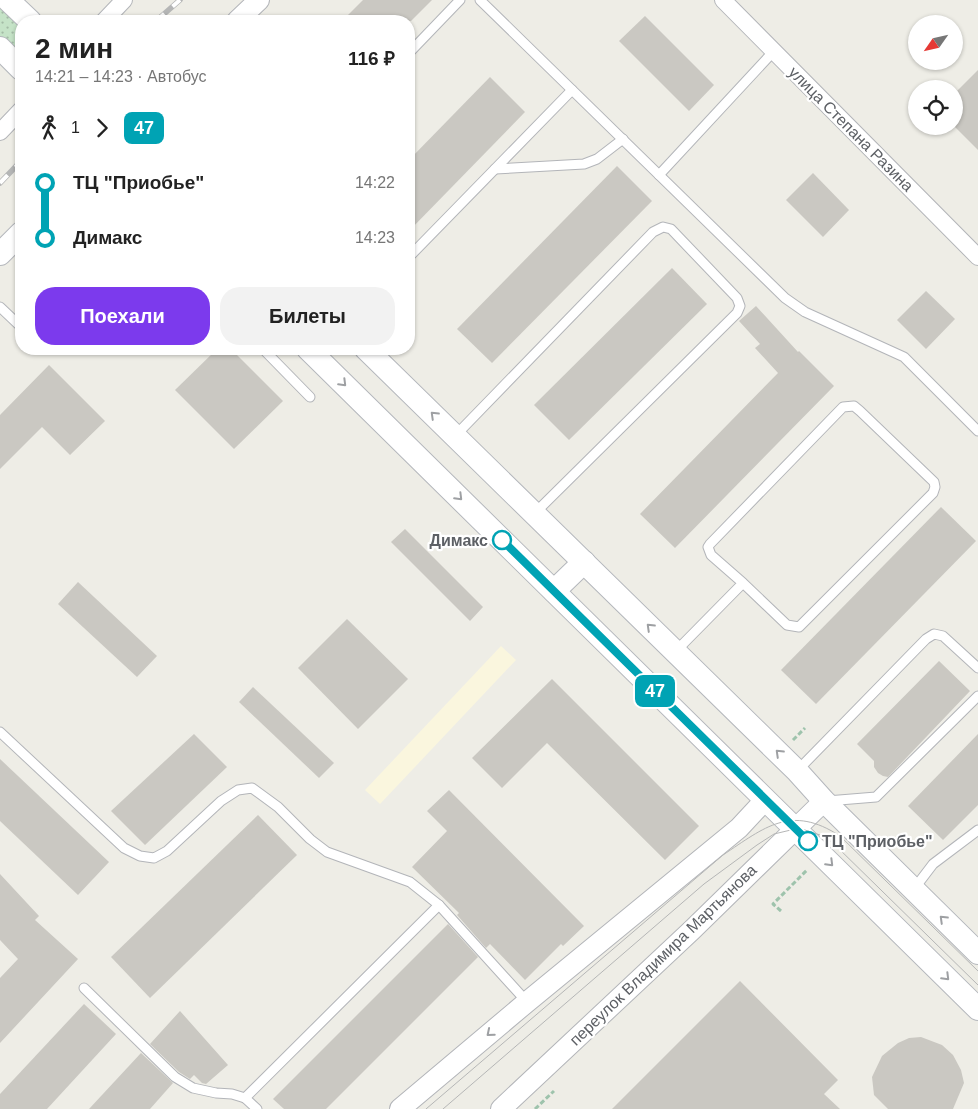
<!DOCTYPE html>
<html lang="ru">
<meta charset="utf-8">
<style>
body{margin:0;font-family:Helvetica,sans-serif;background:#f2f2f2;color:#222;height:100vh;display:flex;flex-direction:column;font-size:19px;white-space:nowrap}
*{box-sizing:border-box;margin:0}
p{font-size:16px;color:#767676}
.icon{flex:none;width:28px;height:28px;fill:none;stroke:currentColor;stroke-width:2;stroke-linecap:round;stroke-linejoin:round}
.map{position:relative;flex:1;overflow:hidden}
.panel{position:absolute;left:15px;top:15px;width:400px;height:340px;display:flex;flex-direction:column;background:#fff;border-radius:20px;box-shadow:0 1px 4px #0004}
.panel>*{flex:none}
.badge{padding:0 10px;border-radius:8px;font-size:18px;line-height:32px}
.needle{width:32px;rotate:236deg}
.tools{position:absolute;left:908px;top:15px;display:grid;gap:10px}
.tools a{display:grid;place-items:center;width:55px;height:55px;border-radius:50%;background:#fff;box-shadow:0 1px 4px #0004;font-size:25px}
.map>.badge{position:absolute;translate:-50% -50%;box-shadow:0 0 0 2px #fff}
.legs{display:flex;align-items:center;gap:8px;height:55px;padding:0 20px;font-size:16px}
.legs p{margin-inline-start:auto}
.head{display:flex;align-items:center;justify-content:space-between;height:85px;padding:0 20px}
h1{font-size:28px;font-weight:700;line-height:38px}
.action{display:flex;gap:10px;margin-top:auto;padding:10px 20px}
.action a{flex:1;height:58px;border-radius:20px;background:#7c3aed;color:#fff;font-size:20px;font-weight:700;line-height:58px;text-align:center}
.action a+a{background:#f2f2f2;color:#222}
ul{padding:0 20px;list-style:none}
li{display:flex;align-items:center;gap:18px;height:55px;font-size:19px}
li i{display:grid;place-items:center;width:8px;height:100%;margin:0 6px;background:currentColor}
li i::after{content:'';width:12px;height:12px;margin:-6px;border:4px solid;border-radius:50%;background:#fff}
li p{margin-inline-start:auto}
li:first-child i{background:linear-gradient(#0000 50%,currentColor 0)}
li:last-child i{background:linear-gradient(currentColor 50%,#0000 0)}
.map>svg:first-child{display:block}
.commercial{fill:#faf6de}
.grass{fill:url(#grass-dots)}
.building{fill:#cac8c2}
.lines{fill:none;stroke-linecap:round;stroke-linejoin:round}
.service-casing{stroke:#b3b5b9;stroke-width:11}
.minor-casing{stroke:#b3b5b9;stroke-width:18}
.tertiary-casing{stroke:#b3b5b9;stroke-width:22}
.secondary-casing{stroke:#b4b7bc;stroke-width:24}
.path{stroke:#9ec3ac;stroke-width:3;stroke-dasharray:5 2.5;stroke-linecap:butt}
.service{stroke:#fff;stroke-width:9}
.minor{stroke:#fff;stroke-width:16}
.tertiary{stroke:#fff;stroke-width:20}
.secondary{stroke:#fff;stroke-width:22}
.tram{stroke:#b5b6b6;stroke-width:1}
.rail-casing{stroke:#b5b6b6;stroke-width:5.5}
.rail{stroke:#fff;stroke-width:4;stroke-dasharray:11;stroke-linecap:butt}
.oneway{stroke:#9ea0a3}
.line-1-casing{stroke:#fff;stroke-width:11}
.line-1{stroke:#00a3b4;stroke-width:8}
.stop-1-dot{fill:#fff;stroke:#00a3b4;stroke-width:2.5}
.labels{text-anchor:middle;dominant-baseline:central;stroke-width:4.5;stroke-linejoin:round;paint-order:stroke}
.street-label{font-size:16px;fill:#5d6065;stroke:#fff}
.stop-label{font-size:16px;font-weight:bold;fill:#5d6065;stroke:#fff;text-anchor:end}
</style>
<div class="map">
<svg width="978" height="1109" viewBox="0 0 978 1109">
<defs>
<pattern id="grass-dots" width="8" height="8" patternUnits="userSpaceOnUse" patternTransform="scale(1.25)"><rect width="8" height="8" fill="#c5e3c7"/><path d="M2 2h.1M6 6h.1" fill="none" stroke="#a3bba5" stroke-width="1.8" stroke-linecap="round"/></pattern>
</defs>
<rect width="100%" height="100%" fill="#eeede6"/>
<polygon class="commercial" points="501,646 516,660 380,804 365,790"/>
<polygon class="grass" points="0,5 21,26 21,57 0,37"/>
<g class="building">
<polygon points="363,0 432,0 411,21 342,21"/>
<polygon points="645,16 714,85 689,111 619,41"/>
<polygon points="978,70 978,150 954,126 954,94"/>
<polygon points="490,77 525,112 409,231 409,160"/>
<polygon points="617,166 652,201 492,363 457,329"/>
<polygon points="813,173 849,210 823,237 786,200"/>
<polygon points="672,268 707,304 569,440 534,405"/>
<polygon points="926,291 955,319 926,349 897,320"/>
<polygon points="756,306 798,352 799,351 834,386 675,548 640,514 778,373 755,348 760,344 739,321"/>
<polygon points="217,349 231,349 283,401 234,449 175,390"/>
<polygon points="49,365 105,421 70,455 42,427 0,469 0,415"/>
<polygon points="941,507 976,541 816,704 781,670"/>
<polygon points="405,529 483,607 470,621 391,542"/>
<polygon points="78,582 157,656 137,677 58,604"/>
<polygon points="347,619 408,679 358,729 298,668"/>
<polygon points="939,661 970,691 888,777 883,776 878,773 874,767 874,761 857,744"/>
<polygon points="552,679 699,826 665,860 547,743 502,788 472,758"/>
<polygon points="253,687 334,763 319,778 239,702"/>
<polygon points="194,734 227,767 145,845 111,811"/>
<polygon points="978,734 978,805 943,840 908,806"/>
<polygon points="0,759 109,862 78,895 0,821"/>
<polygon points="449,790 584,926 563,946 561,944 525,980 490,944 486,948 457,915 459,913 412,867 447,831 427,811"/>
<polygon points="258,815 297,855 150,998 111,957"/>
<polygon points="0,874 39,916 35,920 78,959 0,1043 0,978 18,959 0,940"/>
<polygon points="448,924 478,957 326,1109 284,1109 273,1099"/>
<polygon points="740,981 838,1080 824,1094 840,1109 612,1109"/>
<polygon points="84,1004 116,1034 47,1109 0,1109 0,1094"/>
<polygon points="180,1011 228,1065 206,1084 202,1083 194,1075 190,1079 179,1072 150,1044"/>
<polygon points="921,1037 942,1045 953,1055 961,1070 964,1083 953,1109 888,1109 874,1095 872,1077 882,1056 898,1043 909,1038"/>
<polygon points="141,1053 173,1083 150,1109 89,1109"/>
</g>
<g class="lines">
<g class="service-casing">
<g id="service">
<polyline points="480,0 785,298 805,312 904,357 978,431"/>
<polyline points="409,53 460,0"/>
<polyline points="495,169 584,164 597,159 623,139"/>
<polyline points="659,175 774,51"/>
<polyline points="409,257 572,90"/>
<polyline points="0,307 20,326 21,325"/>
<polyline points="263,349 310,397"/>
<polyline points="455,436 653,232 663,227 671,229 737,298 740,306 737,313 535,513"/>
<polyline points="676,651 743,583 787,625 799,627 933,493 935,487 934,482 860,411 854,406 843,407 710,544 708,547 711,555 743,583"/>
<polyline points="0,732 124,848 140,856 154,858 167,851 221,801 238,790 252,788 278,807 310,839 327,852 410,882 439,905"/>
<polyline points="797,771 926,639 934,634 943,636 978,668"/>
<polyline points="827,801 876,797 978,696"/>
<polyline points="914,889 933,864 978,830"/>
<polyline points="84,988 175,1077 193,1088 216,1093 232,1094 245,1098 257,1109"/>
<polyline points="245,1098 439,905 527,1002"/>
</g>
</g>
<g class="minor-casing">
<g id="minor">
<polyline points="723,0 978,257"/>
<polyline points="104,21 124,0"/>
<polyline points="0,132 21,110"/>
</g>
</g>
<g class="tertiary-casing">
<g id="tertiary">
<polyline points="237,21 259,0"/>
<polyline points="400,1109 527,1002 739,828 765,800"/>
<polyline points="501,1109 692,930 824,801"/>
</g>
</g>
<g class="secondary-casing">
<g id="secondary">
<polyline points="8,0 30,21"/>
<polyline points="0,48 21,69"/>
<polyline points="0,254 21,233"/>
<polyline points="308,349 978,1009"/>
<polyline points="366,349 797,771 824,801 978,953"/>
<polyline points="554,591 584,562"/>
</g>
</g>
<g class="path">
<polyline points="793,740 805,728"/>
<polyline points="781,911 773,904 807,870"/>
<polyline points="535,1109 554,1091"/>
</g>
<use href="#service" class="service"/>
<use href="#minor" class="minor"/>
<use href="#tertiary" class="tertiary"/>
<use href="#secondary" class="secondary"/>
<g class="tram">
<path d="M 426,1109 L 723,855 C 765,827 791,804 840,836 L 978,971"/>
<polyline points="443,1109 704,884 757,845 774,834 795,829 805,830 823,836 833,843 978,985"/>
</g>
<g class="rail-casing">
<g id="rail">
<polyline points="156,21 180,0"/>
<polyline points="0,183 21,161"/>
</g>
</g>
<use href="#rail" class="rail"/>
</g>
<defs><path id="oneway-chevron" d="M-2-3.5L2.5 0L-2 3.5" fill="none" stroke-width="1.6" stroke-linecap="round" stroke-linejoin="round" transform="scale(1.25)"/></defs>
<g class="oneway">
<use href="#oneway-chevron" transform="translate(343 383) rotate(45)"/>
<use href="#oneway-chevron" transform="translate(434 415) rotate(-136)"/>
<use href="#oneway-chevron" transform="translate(459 497) rotate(45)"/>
<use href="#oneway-chevron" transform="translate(650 627) rotate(-136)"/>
<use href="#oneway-chevron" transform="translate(779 753) rotate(-136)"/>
<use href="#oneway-chevron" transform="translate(830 863) rotate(45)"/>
<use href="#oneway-chevron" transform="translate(943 919) rotate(-136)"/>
<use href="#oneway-chevron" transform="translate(946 977) rotate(45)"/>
<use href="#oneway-chevron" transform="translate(490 1033) rotate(140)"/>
</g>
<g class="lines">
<g class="line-1-casing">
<polyline id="line-1" points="502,540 808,841"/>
</g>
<use href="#line-1" class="line-1"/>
</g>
<g class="stop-1-dot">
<circle cx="502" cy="540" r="9"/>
<circle cx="808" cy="841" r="9"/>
</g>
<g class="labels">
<g class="street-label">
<text transform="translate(851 129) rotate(45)">улица Степана Разина</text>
<text transform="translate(663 955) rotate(-44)">переулок Владимира Мартьянова</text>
</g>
<g class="stop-label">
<text x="488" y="540">Димакс</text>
<text x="822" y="841" text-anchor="start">ТЦ "Приобье"</text>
</g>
</g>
</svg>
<div class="tools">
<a><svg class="needle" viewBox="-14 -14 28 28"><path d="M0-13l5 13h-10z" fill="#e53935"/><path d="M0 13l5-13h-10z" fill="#767676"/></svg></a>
<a><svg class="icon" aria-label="locate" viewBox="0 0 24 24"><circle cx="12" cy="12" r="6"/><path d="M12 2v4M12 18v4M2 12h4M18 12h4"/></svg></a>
</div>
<b class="badge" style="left:655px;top:691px;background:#00a3b4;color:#fff">47</b>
<section class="panel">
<div class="head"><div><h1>2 мин</h1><p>14:21 – 14:23 · Автобус</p></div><b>116 ₽</b></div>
<div class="legs"><svg class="icon" aria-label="walk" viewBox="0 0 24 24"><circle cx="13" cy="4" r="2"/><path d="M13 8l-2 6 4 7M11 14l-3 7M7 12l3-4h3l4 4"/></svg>1<svg class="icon" aria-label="forward" viewBox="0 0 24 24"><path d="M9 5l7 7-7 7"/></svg><b class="badge" style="background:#00a3b4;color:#fff">47</b></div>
<ul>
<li><i style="color:#00a3b4"></i><b>ТЦ &quot;Приобье&quot;</b><p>14:22</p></li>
<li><i style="color:#00a3b4"></i><b>Димакс</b><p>14:23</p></li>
</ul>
<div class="action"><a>Поехали</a><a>Билеты</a></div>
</section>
</div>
